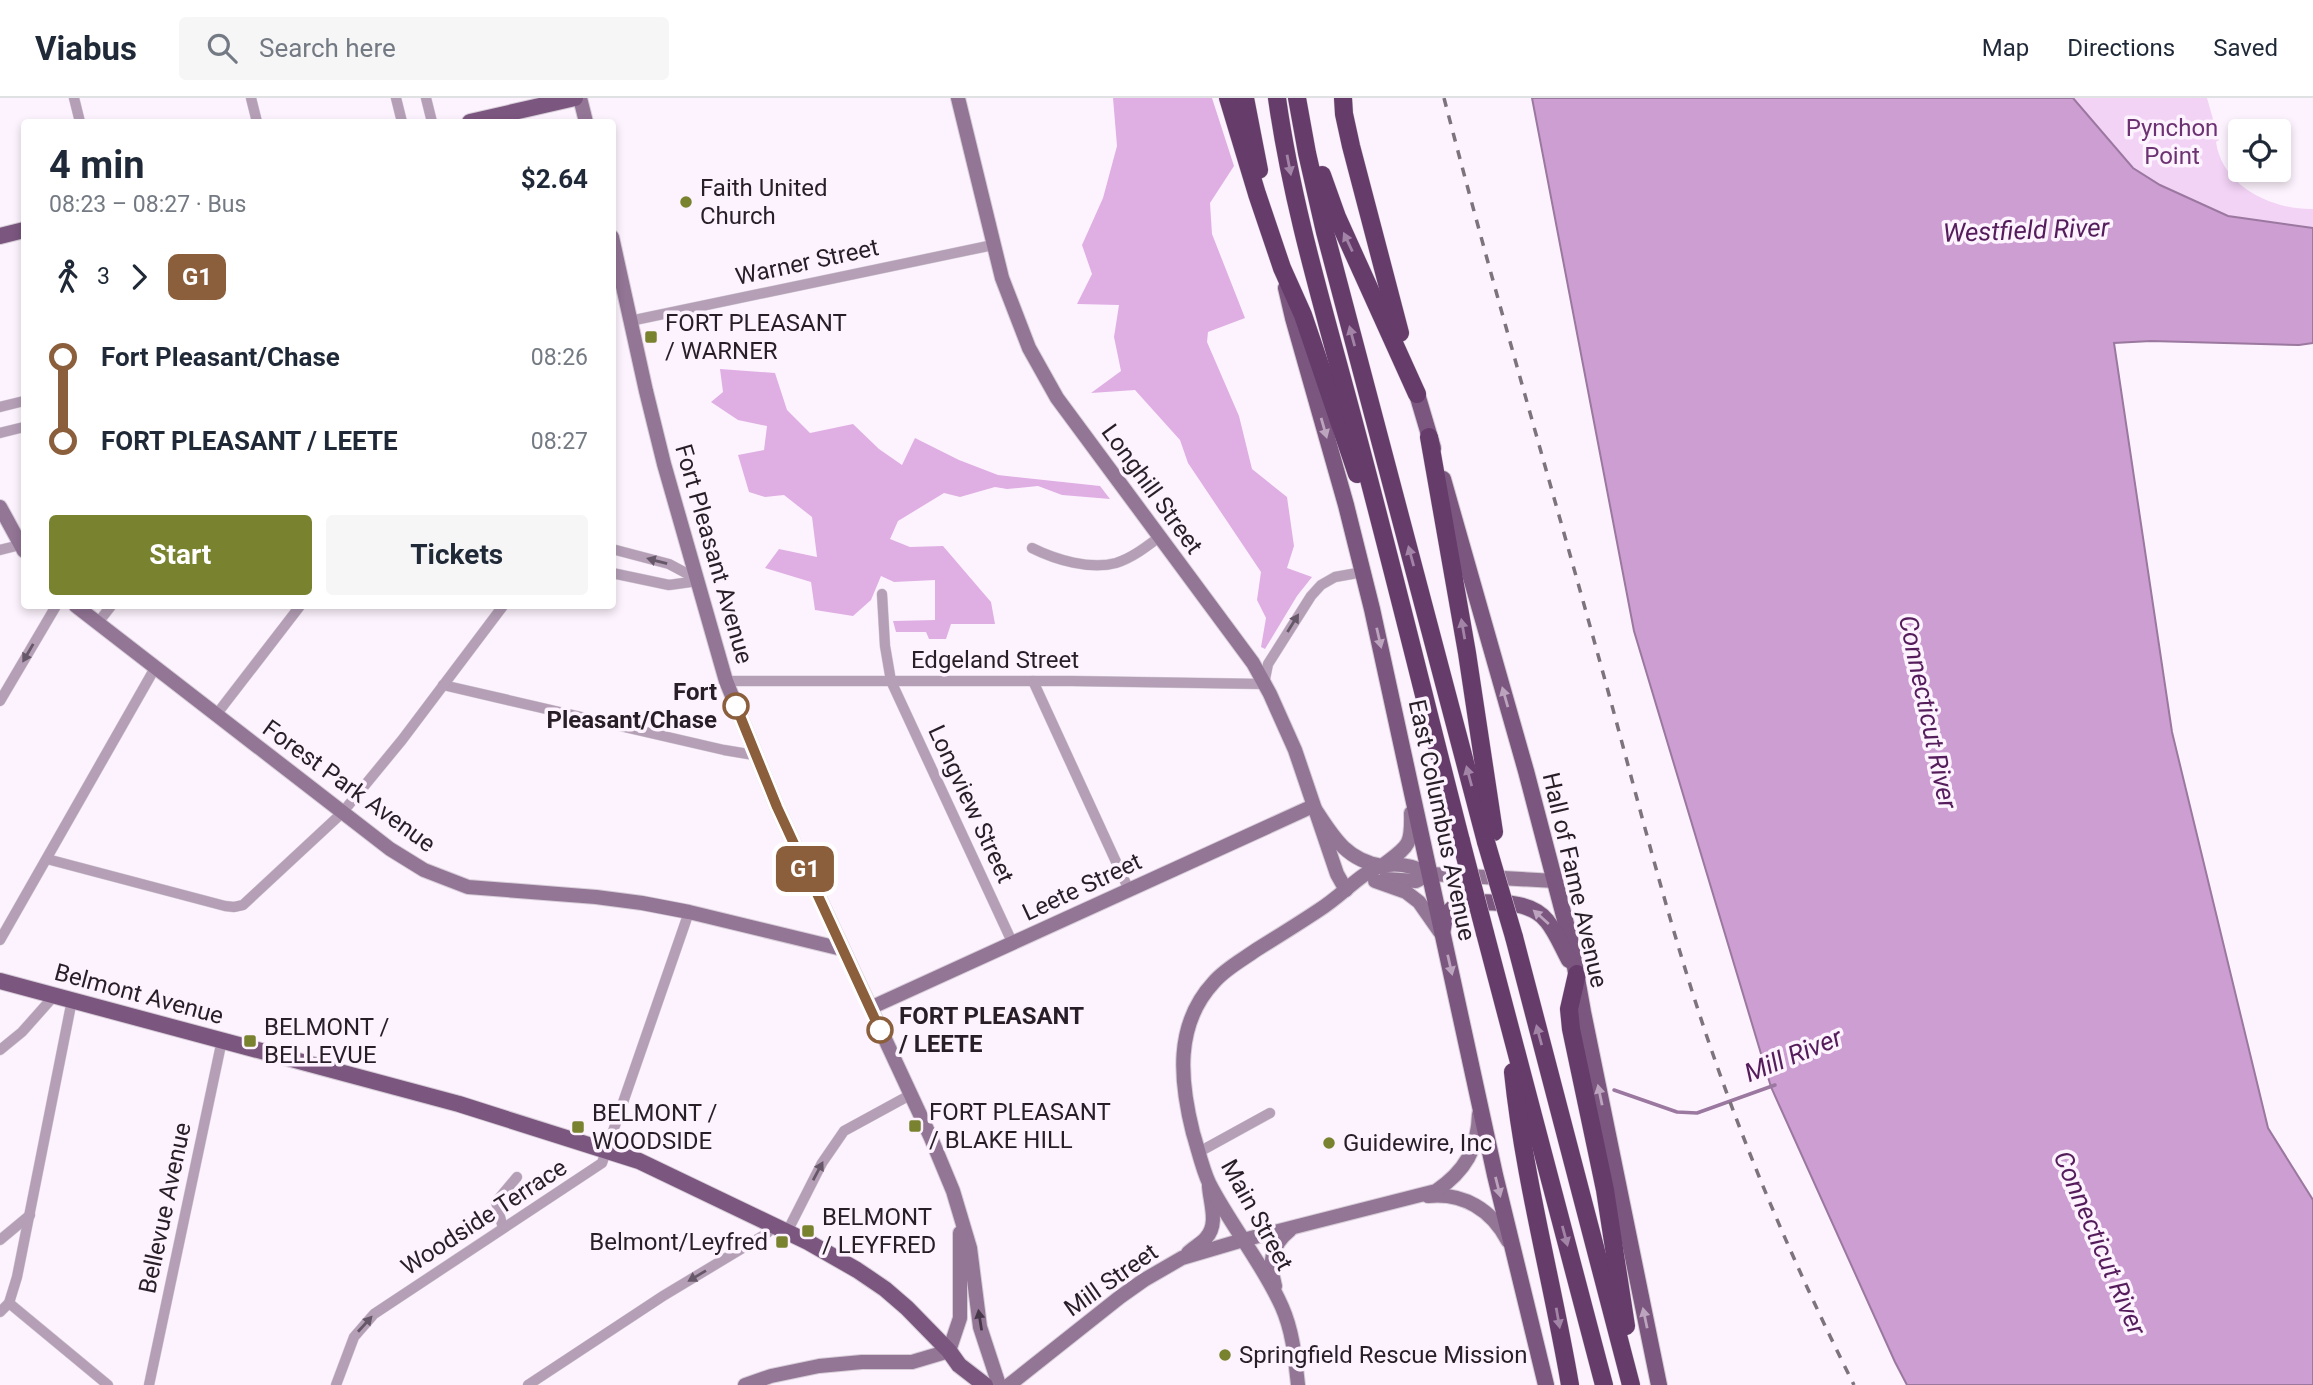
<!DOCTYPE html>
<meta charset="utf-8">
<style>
body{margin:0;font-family:Roboto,sans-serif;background:#f6f6f7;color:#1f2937;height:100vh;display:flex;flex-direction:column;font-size:26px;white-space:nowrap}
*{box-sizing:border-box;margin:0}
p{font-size:23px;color:#747a83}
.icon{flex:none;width:38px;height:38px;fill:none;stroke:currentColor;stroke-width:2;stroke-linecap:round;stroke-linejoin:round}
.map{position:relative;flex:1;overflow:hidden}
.panel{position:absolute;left:21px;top:21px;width:595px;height:490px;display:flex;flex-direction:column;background:#fff;border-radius:7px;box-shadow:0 4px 10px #0003}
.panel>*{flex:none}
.badge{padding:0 14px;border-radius:10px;font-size:24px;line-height:46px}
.buttons{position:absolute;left:2228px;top:21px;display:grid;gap:14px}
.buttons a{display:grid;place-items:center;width:63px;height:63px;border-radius:7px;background:#fff;box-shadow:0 4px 10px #0003;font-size:35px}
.map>.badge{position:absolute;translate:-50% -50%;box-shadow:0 0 0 4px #fff}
.legs{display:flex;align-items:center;gap:10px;height:77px;padding:0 28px;font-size:23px}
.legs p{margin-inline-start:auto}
.overview{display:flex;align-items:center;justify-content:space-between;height:119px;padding:0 28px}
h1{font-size:38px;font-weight:700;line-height:52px}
.button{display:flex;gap:14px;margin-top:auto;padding:14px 28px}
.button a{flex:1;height:80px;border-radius:7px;background:#79822e;color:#fff;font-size:28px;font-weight:700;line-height:80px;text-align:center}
.button a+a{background:#f6f6f7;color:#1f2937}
ul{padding:0 28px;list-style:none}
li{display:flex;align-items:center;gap:24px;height:84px;font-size:26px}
li i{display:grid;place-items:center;width:10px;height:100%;margin:0 9px;background:currentColor}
li i::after{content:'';width:18px;height:18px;margin:-9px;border:5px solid;border-radius:50%;background:#fff}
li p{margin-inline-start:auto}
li:first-child i{background:linear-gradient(#0000 50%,currentColor 0)}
li:last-child i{background:linear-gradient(currentColor 50%,#0000 0)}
header{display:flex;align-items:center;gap:42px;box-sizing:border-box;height:98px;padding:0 35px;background:#fff;border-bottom:2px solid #e0e1e3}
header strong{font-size:33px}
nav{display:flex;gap:38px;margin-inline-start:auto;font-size:24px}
.search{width:490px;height:63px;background:#f6f6f7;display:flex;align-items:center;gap:18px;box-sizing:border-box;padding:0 24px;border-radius:7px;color:#747a83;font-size:26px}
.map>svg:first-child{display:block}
.green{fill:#f2d2f5}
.forest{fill:#dfafe4}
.water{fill:#cd9ed2;stroke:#9b789f;stroke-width:2}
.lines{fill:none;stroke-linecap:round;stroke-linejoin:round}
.stream{stroke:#9b789f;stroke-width:3.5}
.street-casing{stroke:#d6cdd7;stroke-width:11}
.secondary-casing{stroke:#d6cdd7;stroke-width:16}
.primary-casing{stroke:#d6cdd7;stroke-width:18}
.highway-casing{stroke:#d6cdd7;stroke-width:19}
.street{stroke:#b49fb6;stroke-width:10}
.secondary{stroke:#937596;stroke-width:14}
.primary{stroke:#7b567f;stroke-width:16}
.highway{stroke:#663c6b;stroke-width:18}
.rail{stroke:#7c737d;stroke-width:3.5;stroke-dasharray:9 9;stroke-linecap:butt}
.highway-bridge-casing{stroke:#d6cdd7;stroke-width:19;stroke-linecap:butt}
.highway-bridge{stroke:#663c6b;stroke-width:18}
.oneway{fill:#a285a6}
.oneway2{fill:#bca4be}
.oneway3{fill:#665868}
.oneway4{fill:#473849}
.line-1-casing{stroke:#fff;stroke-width:16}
.line-1{stroke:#8b5e3c;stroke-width:10}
.poi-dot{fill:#79822e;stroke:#fdf3fe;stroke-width:2.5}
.stop-1-dot{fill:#fff;stroke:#8b5e3c;stroke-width:3.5}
.labels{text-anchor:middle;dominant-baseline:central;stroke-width:7;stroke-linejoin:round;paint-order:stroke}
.park-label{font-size:24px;fill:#6c3272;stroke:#fdf3fe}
.poi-label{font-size:24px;fill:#271e28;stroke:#fdf3fe;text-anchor:start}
.street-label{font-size:24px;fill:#271e28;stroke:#fdf3fe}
.stop-label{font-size:24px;font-weight:bold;fill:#271e28;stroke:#fdf3fe;text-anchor:end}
.water-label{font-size:26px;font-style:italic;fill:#551c5c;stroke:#fdf3fe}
</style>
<header>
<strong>Viabus</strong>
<div class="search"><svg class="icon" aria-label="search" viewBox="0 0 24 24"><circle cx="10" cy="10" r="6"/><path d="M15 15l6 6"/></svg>Search here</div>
<nav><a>Map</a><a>Directions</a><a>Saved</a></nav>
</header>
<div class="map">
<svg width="2313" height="1287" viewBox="0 0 2313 1287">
<rect width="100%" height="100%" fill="#fdf3fe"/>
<path class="green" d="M 2073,0 L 2207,0 L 2219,42 L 2216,44 C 2222,88 2272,112 2313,111 L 2313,130 L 2228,118 L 2160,87 L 2133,70 Z"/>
<g class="forest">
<polygon points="1113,0 1212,0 1234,68 1210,105 1212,136 1245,220 1208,234 1207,244 1239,318 1252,371 1287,399 1294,448 1287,470 1312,479 1297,498 1265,551 1261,549 1266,520 1257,502 1261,474 1188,365 1180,342 1135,292 1091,295 1121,273 1114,239 1119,207 1077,206 1092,176 1082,147 1103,100 1117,48"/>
<polygon points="720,271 775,275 787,312 810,335 853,326 879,351 902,367 915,340 959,362 998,377 1100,388 1110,401 1062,397 1038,388 1007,391 995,389 960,399 944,395 898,423 890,441 910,449 943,448 991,504 995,526 951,526 946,541 929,541 926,534 896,534 893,523 935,522 935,482 894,484 881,478 871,502 853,518 815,512 811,484 765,470 779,451 817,459 812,419 784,397 765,399 749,394 738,357 764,352 767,328 738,322 711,304 723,294"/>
</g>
<polygon class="water" points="1532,0 2073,0 2133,70 2160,87 2228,118 2313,130 2313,245 2299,247 2151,243 2114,245 2172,634 2268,1030 2313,1102 2313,1287 1907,1287 1895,1264 1771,989 1634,533"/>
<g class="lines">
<polyline class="stream" points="1614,992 1677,1014 1697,1015 1775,987"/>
<g class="street-casing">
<g id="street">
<polyline points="74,0 80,24"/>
<polyline points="251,0 257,24"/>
<polyline points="396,0 402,24"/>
<polyline points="426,0 432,24"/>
<polyline points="630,223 993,147"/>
<polyline points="0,309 24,303"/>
<polyline points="0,335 24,329"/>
<path d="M 1032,450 C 1056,462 1090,472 1116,465 C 1132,460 1146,449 1158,440"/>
<polyline points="612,451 669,466 699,482"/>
<polyline points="0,452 20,447"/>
<polyline points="612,475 669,487 698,483"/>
<polyline points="882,496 885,548 891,583 1013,846"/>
<polyline points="97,526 111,508"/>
<polyline points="726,583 1071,583 1264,586 1268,566 1311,498 1321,487 1335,479 1363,474"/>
<polyline points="1033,583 1129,792"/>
<polyline points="443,587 724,652 754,657"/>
<polyline points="0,603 56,508"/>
<polyline points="216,617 300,508"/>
<polyline points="47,761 225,808 234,809 243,807 342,715 402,642 503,508"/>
<polyline points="0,842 155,570"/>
<polyline points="0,952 22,934 54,898"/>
<polyline points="1199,1054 1270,1015"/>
<polyline points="503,1130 496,1104 517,1079"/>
<polyline points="787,1134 822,1065 844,1033 910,997"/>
<polyline points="0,1142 30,1117"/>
<polyline points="9,1205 108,1287"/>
<polyline points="0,1214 9,1205 17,1179 72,902"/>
<polyline points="149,1287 222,942"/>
<polyline points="336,1287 354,1239 374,1216 602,1065 689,814"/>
<polyline points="528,1287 663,1198 766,1136 775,1128"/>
</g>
</g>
<g class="secondary-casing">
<g id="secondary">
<polyline points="580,0 586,24"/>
<polyline points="958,0 1002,180 1029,250 1057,300 1253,565 1270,596 1295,652 1337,776 1346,792"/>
<polyline points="612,139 646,293 664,366 726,583 777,709 931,1040 953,1093 970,1150 980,1229 999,1287"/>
<polyline points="0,409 24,453"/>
<polyline points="76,508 390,751 424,772 468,789 596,799 642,805 689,814 842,851"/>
<polyline points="1385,781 1416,783 1430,776"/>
<polyline points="1375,783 1406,794 1419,804 1440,834"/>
<path d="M 870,910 L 1313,708 C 1332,737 1345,762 1382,768 C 1408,748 1412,749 1411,715"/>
<path d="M 1428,1098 C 1463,1094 1492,1112 1508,1143"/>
<path d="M 1188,1155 C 1194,1149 1201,1146 1206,1140 C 1219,1126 1210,1105 1209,1088"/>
<path d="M 1275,1188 C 1269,1165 1270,1148 1290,1132"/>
<polyline points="745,1287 771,1278 819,1268 862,1264 912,1264 949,1253 960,1220 960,1135"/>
<path d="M 1009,1287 L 1120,1199 L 1144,1182 L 1182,1160 L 1243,1142 L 1436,1093 C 1465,1073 1478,1051 1479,1016"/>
<path d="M 1298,1287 C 1295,1260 1293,1234 1282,1209 C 1263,1166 1231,1128 1209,1085 C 1202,1070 1198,1051 1193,1035 C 1180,983 1174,927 1214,884 C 1225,871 1242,862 1256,852 C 1277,839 1298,826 1319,812 C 1361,785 1374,749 1430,776 L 1555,783"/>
</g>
</g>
<g class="primary-casing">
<g id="primary">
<polyline points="470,24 575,0"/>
<polyline points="0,138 24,132"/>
<polyline points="1286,190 1293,220 1346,407 1372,511 1495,1077 1546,1287"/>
<polyline points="1417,296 1433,350"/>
<polyline points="1443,381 1526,673 1570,841 1583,914 1659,1287"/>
<path d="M 1443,831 C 1444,815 1453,806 1469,804 C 1493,805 1530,801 1547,823 C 1556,834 1562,849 1569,862"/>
<polyline points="0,883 459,1006 639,1063 808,1144 857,1172 885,1191 907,1210 949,1253 959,1267 985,1287"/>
</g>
</g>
<g class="highway-casing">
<g id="highway">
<polyline points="1228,0 1257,96 1282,170 1303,217 1357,376"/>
<polyline points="1245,0 1259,72"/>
<path d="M 1277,0 C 1293,114 1328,225 1357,336 C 1393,471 1426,607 1461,743"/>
<polyline points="1297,0 1307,55 1325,134 1486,744"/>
<polyline points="1343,0 1344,16 1351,48 1400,235"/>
<polyline points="1322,77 1337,119 1417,296"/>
<polyline points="1429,339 1467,555 1494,734"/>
<polyline points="1485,835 1604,1287"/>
<polyline points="1514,839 1631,1287"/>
<polyline points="1577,876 1569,911 1571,931 1605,1092 1626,1228"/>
<path d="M 1513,974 C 1524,1080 1552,1182 1570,1287"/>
</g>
</g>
<use href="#street" class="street"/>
<use href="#secondary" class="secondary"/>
<use href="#primary" class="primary"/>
<use href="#highway" class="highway"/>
<path class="rail" d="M 1444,0 C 1493,189 1548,376 1600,564 C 1634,686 1664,810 1704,930 C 1745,1053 1796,1171 1854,1287"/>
<g class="highway-bridge-casing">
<g id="highway-bridge">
<polyline points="1461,743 1485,835"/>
<polyline points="1486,744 1514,839"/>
</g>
</g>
<use href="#highway-bridge" class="highway-bridge"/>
</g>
<defs><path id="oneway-solid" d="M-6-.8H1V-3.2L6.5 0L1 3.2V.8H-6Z" transform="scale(1.75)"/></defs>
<g class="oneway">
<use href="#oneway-solid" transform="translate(1289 67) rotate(79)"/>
<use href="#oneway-solid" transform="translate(1348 144) rotate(-115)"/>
<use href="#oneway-solid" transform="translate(1352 238) rotate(-105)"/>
<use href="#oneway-solid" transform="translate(1411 458) rotate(-105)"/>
<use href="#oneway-solid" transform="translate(1463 531) rotate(-100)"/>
<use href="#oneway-solid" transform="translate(1469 678) rotate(-105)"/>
<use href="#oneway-solid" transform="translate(1539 937) rotate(-105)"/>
<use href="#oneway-solid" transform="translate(1565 1138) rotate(75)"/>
<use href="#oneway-solid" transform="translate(1558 1220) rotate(80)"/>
</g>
<g class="oneway2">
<use href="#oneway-solid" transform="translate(1324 330) rotate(74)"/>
<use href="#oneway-solid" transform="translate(1379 540) rotate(77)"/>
<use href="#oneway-solid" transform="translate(1505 599) rotate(-106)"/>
<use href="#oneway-solid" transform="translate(1541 819) rotate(-138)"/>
<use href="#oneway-solid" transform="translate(1450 867) rotate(77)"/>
<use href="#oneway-solid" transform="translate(1600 997) rotate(-102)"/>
<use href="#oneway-solid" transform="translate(1498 1089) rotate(76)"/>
<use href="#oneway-solid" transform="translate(1645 1220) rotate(-102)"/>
</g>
<g class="oneway3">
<use href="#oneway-solid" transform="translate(657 463) rotate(-165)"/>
<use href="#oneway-solid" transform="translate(1293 525) rotate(-58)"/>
<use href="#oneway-solid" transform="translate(28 555) rotate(120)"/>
<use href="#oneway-solid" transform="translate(818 1073) rotate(-62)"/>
<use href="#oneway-solid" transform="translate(697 1178) rotate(149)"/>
<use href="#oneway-solid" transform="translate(365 1226) rotate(-48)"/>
</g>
<use class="oneway4" href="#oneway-solid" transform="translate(980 1222) rotate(-99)"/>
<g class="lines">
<g class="line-1-casing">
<polyline id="line-1" points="736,608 777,709 880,932"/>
</g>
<use href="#line-1" class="line-1"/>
</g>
<g class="poi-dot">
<circle cx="686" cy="104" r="7"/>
<rect x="644" y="232" width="14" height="14" rx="3.5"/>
<rect x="243" y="936" width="14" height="14" rx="3.5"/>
<rect x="908" y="1021" width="14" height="14" rx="3.5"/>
<rect x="571" y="1022" width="14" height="14" rx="3.5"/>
<circle cx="1329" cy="1045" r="7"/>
<rect x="801" y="1126" width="14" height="14" rx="3.5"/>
<rect x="775" y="1137" width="14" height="14" rx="3.5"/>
<circle cx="1225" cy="1257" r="7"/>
</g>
<g class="stop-1-dot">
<circle cx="736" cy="608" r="12"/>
<circle cx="880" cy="932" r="12"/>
</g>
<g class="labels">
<g class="park-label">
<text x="2172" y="30">Pynchon<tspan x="2172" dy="28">Point</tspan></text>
</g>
<g class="poi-label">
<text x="700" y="90">Faith United<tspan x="700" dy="28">Church</tspan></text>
<text x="665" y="225">FORT PLEASANT<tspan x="665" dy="28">/ WARNER</tspan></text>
<text x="264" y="929">BELMONT /<tspan x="264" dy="28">BELLEVUE</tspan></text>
<text x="929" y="1014">FORT PLEASANT<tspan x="929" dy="28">/ BLAKE HILL</tspan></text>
<text x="592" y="1015">BELMONT /<tspan x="592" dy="28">WOODSIDE</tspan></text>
<text x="1343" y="1045">Guidewire, Inc</text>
<text x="822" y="1119">BELMONT<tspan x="822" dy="28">/ LEYFRED</tspan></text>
<text x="768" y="1144" text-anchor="end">Belmont/Leyfred</text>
<text x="1239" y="1257">Springfield Rescue Mission</text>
</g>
<g class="street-label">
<text transform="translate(807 164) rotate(-12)">Warner Street</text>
<text transform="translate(1152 391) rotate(54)">Longhill Street</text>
<text transform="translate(714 456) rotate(74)">Fort Pleasant Avenue</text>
<text x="995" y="562">Edgeland Street</text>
<text transform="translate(349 688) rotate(36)">Forest Park Avenue</text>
<text transform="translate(971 706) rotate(65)">Longview Street</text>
<text transform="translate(1442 722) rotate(78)">East Columbus Avenue</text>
<text transform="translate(1575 782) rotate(77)">Hall of Fame Avenue</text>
<text transform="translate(1082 789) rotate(-25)">Leete Street</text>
<text transform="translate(139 896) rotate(15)">Belmont Avenue</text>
<text transform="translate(165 1110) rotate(-78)">Bellevue Avenue</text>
<text transform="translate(1257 1117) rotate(61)">Main Street</text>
<text transform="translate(484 1119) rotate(-33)">Woodside Terrace</text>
<text transform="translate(1111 1182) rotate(-35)">Mill Street</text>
</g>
<g class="stop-label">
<text x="717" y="594">Fort<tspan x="717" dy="28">Pleasant/Chase</tspan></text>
<text x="899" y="918" text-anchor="start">FORT PLEASANT<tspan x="899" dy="28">/ LEETE</tspan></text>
</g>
<g class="water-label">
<text transform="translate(2026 132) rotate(-2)">Westfield River</text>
<text transform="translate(1928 614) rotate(78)">Connecticut River</text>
<text transform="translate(1793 957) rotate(-22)">Mill River</text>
<text transform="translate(2100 1145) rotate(67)">Connecticut River</text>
</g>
</g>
</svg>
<div class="buttons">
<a><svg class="icon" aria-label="locate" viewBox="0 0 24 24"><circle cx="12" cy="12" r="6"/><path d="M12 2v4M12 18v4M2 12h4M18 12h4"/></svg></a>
</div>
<b class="badge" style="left:805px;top:771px;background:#8b5e3c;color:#fff">G1</b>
<section class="panel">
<div class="overview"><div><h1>4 min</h1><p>08:23 – 08:27 · Bus</p></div><b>$2.64</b></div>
<div class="legs"><svg class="icon" aria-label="walk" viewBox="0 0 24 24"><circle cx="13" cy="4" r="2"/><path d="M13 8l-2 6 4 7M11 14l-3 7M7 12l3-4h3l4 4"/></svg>3<svg class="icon" aria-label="forward" viewBox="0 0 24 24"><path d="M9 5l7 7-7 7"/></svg><b class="badge" style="background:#8b5e3c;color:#fff">G1</b></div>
<ul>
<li><i style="color:#8b5e3c"></i><b>Fort Pleasant/Chase</b><p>08:26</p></li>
<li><i style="color:#8b5e3c"></i><b>FORT PLEASANT / LEETE</b><p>08:27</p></li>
</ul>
<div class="button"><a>Start</a><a>Tickets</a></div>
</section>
</div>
